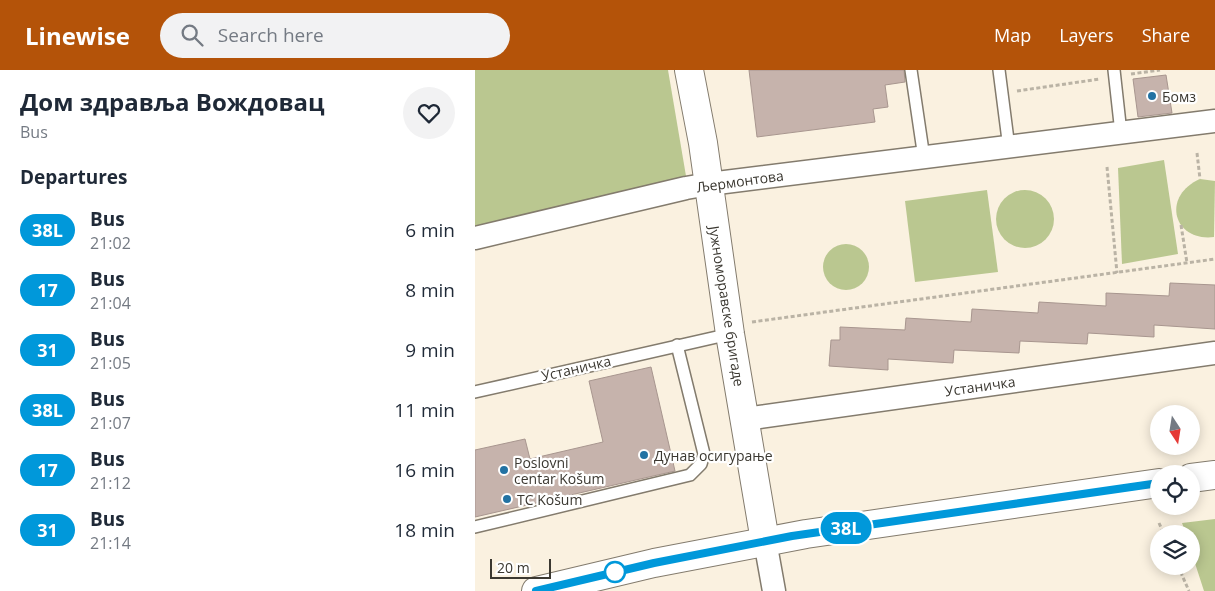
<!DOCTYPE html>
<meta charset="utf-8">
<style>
body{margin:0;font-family:"Open Sans",sans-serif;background:#f2f2f3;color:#1f2937;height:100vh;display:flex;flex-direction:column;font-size:19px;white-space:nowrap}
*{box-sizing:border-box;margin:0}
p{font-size:16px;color:#747a83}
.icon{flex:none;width:28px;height:28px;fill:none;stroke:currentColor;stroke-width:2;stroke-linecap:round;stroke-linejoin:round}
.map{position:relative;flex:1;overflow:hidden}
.drawer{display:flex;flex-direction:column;background:#fff;width:475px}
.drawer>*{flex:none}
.badge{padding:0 10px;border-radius:16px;font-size:18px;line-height:32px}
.needle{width:32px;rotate:168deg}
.fabs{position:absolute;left:675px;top:335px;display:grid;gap:10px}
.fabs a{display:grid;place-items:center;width:50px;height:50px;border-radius:50%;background:#fff;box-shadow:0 2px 12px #0003;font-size:25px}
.scale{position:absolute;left:15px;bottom:12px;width:61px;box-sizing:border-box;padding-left:5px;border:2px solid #3b3831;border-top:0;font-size:14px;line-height:18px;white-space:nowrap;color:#3b3831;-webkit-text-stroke:4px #fff;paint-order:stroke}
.map>.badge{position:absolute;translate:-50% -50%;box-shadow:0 0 0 2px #fff}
h2{padding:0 20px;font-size:19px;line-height:45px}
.round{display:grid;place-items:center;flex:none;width:52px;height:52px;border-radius:26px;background:#f2f2f3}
.overview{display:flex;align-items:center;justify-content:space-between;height:85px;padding:0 20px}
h1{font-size:24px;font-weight:700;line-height:38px}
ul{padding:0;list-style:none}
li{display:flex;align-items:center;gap:15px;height:60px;padding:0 20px}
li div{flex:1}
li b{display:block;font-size:19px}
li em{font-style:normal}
li .badge{min-width:55px;font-weight:700;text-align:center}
header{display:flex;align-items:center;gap:30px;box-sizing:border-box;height:70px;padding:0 25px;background:#b45309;color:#fff}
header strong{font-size:24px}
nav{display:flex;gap:28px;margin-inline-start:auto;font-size:18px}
.search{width:350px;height:45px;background:#f2f2f3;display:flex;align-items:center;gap:12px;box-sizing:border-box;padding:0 18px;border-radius:28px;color:#747a83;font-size:19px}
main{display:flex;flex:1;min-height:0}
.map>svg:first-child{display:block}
.green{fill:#bac790}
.building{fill:#c6b3ac;stroke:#a8968f}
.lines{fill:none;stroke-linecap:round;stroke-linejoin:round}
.service-casing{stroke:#837b6d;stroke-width:14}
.minor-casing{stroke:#837b6d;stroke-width:25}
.tertiary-casing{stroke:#837b6d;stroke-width:30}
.secondary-casing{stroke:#837b6d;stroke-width:30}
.path{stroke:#bab3a5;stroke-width:3;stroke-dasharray:4 2.5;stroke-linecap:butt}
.service{stroke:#fff;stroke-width:11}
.minor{stroke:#fff;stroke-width:22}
.tertiary{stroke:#fff;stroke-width:28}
.secondary{stroke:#fff;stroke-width:28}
.line-casing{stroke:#fff;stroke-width:11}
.line{stroke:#0098da;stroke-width:8}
.poi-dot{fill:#2272a3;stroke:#fff;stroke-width:2}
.stop-dot{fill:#fff;stroke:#0098da;stroke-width:2.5}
.labels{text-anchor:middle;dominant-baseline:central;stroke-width:4.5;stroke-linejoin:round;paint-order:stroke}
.poi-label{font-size:14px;fill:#3b3831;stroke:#fff;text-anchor:start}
.street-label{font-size:14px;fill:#3b3831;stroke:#fff}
</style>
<header>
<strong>Linewise</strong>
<div class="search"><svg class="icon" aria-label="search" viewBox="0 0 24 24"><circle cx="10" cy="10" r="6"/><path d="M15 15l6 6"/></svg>Search here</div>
<nav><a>Map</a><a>Layers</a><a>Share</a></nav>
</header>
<main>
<section class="drawer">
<div class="overview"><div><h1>Дом здравља Вождовац</h1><p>Bus</p></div><a class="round"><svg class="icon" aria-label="heart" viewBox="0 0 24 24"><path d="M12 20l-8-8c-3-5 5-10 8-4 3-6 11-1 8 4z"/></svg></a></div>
<h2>Departures</h2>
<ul>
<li><span class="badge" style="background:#0098da;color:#fff">38L</span><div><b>Bus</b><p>21:02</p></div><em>6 min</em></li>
<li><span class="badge" style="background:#0098da;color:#fff">17</span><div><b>Bus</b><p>21:04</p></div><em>8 min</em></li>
<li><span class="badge" style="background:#0098da;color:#fff">31</span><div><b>Bus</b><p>21:05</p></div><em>9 min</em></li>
<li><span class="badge" style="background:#0098da;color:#fff">38L</span><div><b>Bus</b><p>21:07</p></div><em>11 min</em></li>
<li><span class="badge" style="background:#0098da;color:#fff">17</span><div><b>Bus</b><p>21:12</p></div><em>16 min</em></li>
<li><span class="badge" style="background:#0098da;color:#fff">31</span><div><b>Bus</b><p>21:14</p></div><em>18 min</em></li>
</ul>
</section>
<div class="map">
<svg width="740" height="521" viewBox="0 0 740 521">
<rect width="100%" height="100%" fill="#faf1e0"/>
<g class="green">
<polygon points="0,0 193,0 211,106 0,158"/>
<polygon points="689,90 703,184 647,194 643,98"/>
<path d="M 725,109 L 740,111 L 739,167 C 698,172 686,126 725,109 Z"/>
<polygon points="512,120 523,202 440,212 430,131"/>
<circle cx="550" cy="149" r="29"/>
<circle cx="371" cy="197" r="23"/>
<polygon points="740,449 740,521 729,521 716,481 716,464 711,464 707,453"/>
</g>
<g class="building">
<polygon points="274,0 429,0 430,12 410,15 413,37 398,39 400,52 282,67"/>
<polygon points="691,5 697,43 663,47 658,9"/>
<polygon points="695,213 740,215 740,259 679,255 679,267 613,263 612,274 545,271 544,283 479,280 478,293 413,289 413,300 354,296 356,270 365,270 365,257 430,260 431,248 496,252 497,239 563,243 564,232 631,236 631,223 694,226"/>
<polygon points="176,297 200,401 0,447 0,380 50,369 55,389 128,372 114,311"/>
</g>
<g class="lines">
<g class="service-casing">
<g id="service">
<polyline points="436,0 449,88"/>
<polyline points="524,0 534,78"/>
<polyline points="639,0 646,63"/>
<polyline points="0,322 255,264"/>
<polyline points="0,457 215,405 226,394 229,384 202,275"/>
</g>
</g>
<g class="minor-casing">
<g id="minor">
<polyline points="0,168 211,118 234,114 740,51"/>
<polyline points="270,349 740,283"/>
<polyline points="290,471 299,521"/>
</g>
</g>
<g class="tertiary-casing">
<polyline id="tertiary" points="214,0 228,73 255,264 290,471"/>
</g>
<g class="secondary-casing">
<g id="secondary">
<polyline points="716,408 740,405"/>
<polyline points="61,521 179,493 331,464 684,413"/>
</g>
</g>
<g class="path">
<polyline points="656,4 685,0"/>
<polyline points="542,21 625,9"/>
<polyline points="722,83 725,109"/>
<polyline points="632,97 642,203"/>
<polyline points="706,155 712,193"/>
<polyline points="277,252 740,189"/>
<polyline points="684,453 689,464"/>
<polyline points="703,496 714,521"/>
</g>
<use href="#service" class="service"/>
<use href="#minor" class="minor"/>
<use href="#tertiary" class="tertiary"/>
<use href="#secondary" class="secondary"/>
</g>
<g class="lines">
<g class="line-casing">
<polyline id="line" points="61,521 179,493 317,466 684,413"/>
</g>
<use href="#line" class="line"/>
</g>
<g class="poi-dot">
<circle cx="677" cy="26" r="5"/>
<circle cx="169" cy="385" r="5"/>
<circle cx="29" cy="400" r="5"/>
<circle cx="32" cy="429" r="5"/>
</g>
<circle class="stop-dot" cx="140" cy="502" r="10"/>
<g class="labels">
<g class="poi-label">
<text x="687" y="26">Бомз</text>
<text x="179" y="385">Дунав осигурање</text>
<text x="39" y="392">Poslovni<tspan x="39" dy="16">centar Košum</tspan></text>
<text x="42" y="429">TC Košum</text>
</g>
<g class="street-label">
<text transform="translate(265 111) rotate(-8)">Љермонтова</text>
<text transform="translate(252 236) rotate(81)">Јужноморавске бригаде</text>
<text transform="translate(101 298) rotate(-13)">Устаничка</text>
<text transform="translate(505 316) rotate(-8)">Устаничка</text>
</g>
</g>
</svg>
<div class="fabs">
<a><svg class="needle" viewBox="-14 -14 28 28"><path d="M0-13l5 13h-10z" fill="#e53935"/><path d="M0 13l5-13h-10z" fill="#747a83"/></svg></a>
<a><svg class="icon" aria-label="locate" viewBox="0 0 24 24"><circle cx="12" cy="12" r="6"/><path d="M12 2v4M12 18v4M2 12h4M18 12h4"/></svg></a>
<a><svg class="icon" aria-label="layers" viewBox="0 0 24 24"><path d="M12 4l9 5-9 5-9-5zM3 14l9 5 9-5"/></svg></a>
</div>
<div class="scale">20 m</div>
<b class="badge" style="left:371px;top:458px;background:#0098da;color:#fff">38L</b>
</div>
</main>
